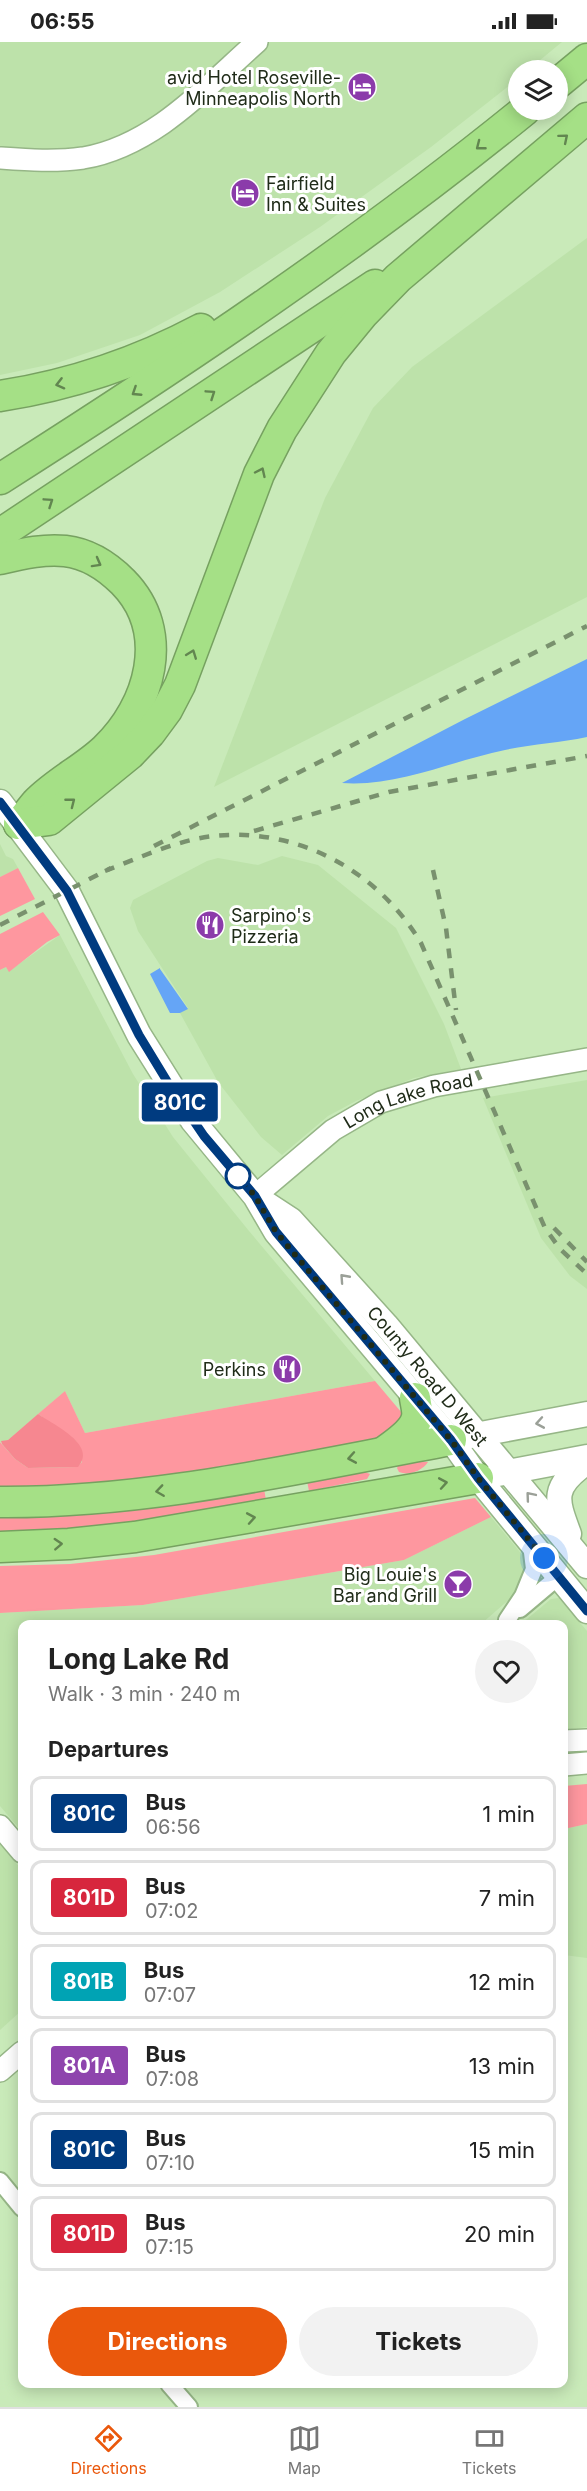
<!DOCTYPE html>
<meta charset="utf-8">
<style>
body{margin:0;font-family:Inter,sans-serif;background:#f2f2f2;color:#222;height:100vh;display:flex;flex-direction:column;font-size:22px;white-space:nowrap}
*{box-sizing:border-box;margin:0}
p{font-size:20px;color:#767676}
.icon{flex:none;width:33px;height:33px;fill:none;stroke:currentColor;stroke-width:2;stroke-linecap:round;stroke-linejoin:round}
.map{position:relative;flex:1;overflow:hidden}
.panel{position:absolute;left:18px;top:1578px;width:550px;height:768px;display:flex;flex-direction:column;background:#fff;border-radius:12px;box-shadow:0 3px 15px #0003}
.panel>*{flex:none}
.badge{padding:0 12px;border-radius:4px;font-size:21px;line-height:39px}
.tools{position:absolute;left:508px;top:18px;display:grid;gap:12px}
.tools a{display:grid;place-items:center;width:60px;height:60px;border-radius:50%;background:#fff;box-shadow:0 3px 15px #0003;font-size:30px}
.you{position:absolute;width:30px;height:30px;margin:-15px;border:4px solid #fff;border-radius:50%;background:#1a73e8;box-shadow:0 0 0 9px #1a73e833}
.map>.badge{position:absolute;translate:-50% -50%;box-shadow:0 0 0 3px #fff}
h2{padding:0 30px;font-size:22px;line-height:54px}
.round{display:grid;place-items:center;flex:none;width:63px;height:63px;border-radius:32px;background:#f2f2f2}
.head{display:flex;align-items:center;justify-content:space-between;height:102px;padding:0 30px}
h1{font-size:28px;font-weight:700;line-height:45px}
.cta{display:flex;gap:12px;margin-top:auto;padding:12px 30px}
.cta a{flex:1;height:69px;border-radius:36px;background:#ea580c;color:#fff;font-size:24px;font-weight:700;line-height:69px;text-align:center}
.cta a+a{background:#f2f2f2;color:#222}
ul{padding:0;list-style:none}
li{display:flex;align-items:center;gap:18px;height:75px;margin:0 12px 9px;padding:0 18px;border:3px solid #e0e0e0;border-radius:12px}
li div{flex:1}
li b{display:block;font-size:22px}
li em{font-style:normal}
li .badge{min-width:66px;font-weight:700;text-align:center}
.status{display:flex;justify-content:space-between;align-items:center;height:42px;padding:0 30px;background:#fff;direction:ltr}
.status svg{height:16px;fill:currentColor}
.tabs{display:flex;justify-content:space-around;align-items:center;height:84px;border-top:2px solid #e0e0e0;background:#fff;font-size:16px;color:#767676}
.tabs a{display:grid;justify-items:center;gap:3px}
.tabs .selected{color:#ea580c}
.map>svg:first-child{display:block}
.built{fill:#bde2aa}
.green{fill:#fe979f}
.forest{fill:#f68790}
.water{fill:#65a5f6}
.lines{fill:none;stroke-linecap:round;stroke-linejoin:round}
.minor-casing{stroke:#96b687;stroke-width:20}
.tertiary-casing{stroke:#96b687;stroke-width:24}
.secondary-casing{stroke:#96b687;stroke-width:27}
.motorway-casing{stroke:#76a160;stroke-width:33}
.minor{stroke:#fff;stroke-width:16}
.tertiary{stroke:#fff;stroke-width:21}
.secondary{stroke:#fff;stroke-width:24}
.motorway{stroke:#a5e086;stroke-width:30}
.rail{stroke:#79916e;stroke-width:4.5;stroke-dasharray:10 10;stroke-linecap:butt}
.oneway{stroke:#628650}
.oneway2{stroke:#9ba098}
.line-casing{stroke:#fff;stroke-width:14}
.line{stroke:#003b80;stroke-width:9}
.walk{stroke:#202c19;stroke-width:6;stroke-dasharray:0 10.8}
.stop-dot{fill:#fff;stroke:#003b80;stroke-width:3}
.labels{text-anchor:middle;dominant-baseline:central;stroke-width:6;stroke-linejoin:round;paint-order:stroke}
.poi-label{font-size:18px;fill:#202c19;stroke:#fff;text-anchor:end}
.street-label{font-size:18px;fill:#202c19;stroke:#fff}
</style>
<div class="status"><b>06:55</b><svg viewBox="0 0 49 12"><path d="M0 12V9h3v3zM5 12V6h3v6zM10 12V3h3v9zM15 12V0h3v12zM26 1h20v11H26zM47 4h2v5h-2z"/></svg></div>
<div class="map">
<svg width="587" height="2365" viewBox="0 0 587 2365">
<rect width="100%" height="100%" fill="#c9eab9"/>
<g class="built">
<polygon points="0,0 562,0 528,28 519,28 519,36 431,105 320,185 220,250 140,293 57,321 0,333"/>
<polygon points="587,196 587,555 214,745 325,456 373,366 412,325"/>
<polygon points="0,802 6,814 13,817 18,826 0,835"/>
<polygon points="282,814 318,823 396,886 444,982 461,1027 414,1036 356,1059 328,1074 282,1113 261,1095 218,1040 180,971 188,966 138,889 130,866 133,858 207,819 218,816 258,823"/>
<polygon points="60,893 133,1032 173,1095 249,1189 375,1339 85,1391 65,1349 8,1398 0,1400 0,928 6,925 9,929"/>
<polygon points="587,1038 587,1247 570,1234 541,1196 483,1056"/>
<polygon points="491,1475 524,1515 525,1521 524,1531 512,1555 481,1582 22,1582 22,1790 0,1764 0,1571 143,1563 404,1518"/>
<polygon points="559,1556 587,1589 587,1685 564,1688 564,1582 521,1582 551,1557"/>
<polygon points="587,1782 587,1916 564,1913 564,1787"/>
<polygon points="0,1802 22,1828 22,1968 0,1988"/>
</g>
<g class="green">
<polygon points="18,826 35,857 0,874 0,835"/>
<polygon points="43,870 60,893 47,900 9,930 6,925 0,928 0,892"/>
<polygon points="375,1339 407,1377 391,1396 142,1439 0,1445 0,1400 15,1417 28,1426 77,1425 82,1420 76,1399 38,1372 65,1349 85,1391"/>
<path d="M 412,1419 L 428,1420 C 422,1429 409,1434 399,1430 L 397,1426 L 399,1422 Z"/>
<polygon points="362,1429 370,1432 367,1437 309,1449 307,1439"/>
<polygon points="264,1447 266,1458 193,1476 0,1495 0,1474"/>
<polygon points="475,1456 491,1475 404,1518 143,1563 0,1571 0,1524 70,1522 154,1513"/>
<polygon points="587,1742 587,1782 564,1787 564,1744"/>
</g>
<path class="forest" d="M 38,1372 C 54,1383 98,1403 78,1425 L 28,1426 L 15,1417 L 2,1402 L 1,1399 L 8,1398 Z"/>
<g class="water">
<path d="M 587,617 L 587,695 C 560,701 532,702 505,708 C 451,719 398,745 342,741 L 465,677 Z"/>
<polygon points="160,926 160,927 188,967 180,971 170,971 150,932"/>
</g>
<g class="lines">
<g class="minor-casing">
<g id="minor">
<polyline points="520,1567 558,1535"/>
<polyline points="507,1578 523,1554 534,1527 531,1502"/>
<polyline points="0,2139 22,2166"/>
<polyline points="169,2342 189,2365"/>
</g>
</g>
<g class="tertiary-casing">
<g id="tertiary">
<path d="M 0,116 C 28,118 55,120 83,116 C 154,104 206,45 257,0"/>
<path id="s1" d="M 255,1154 L 333,1088 L 381,1060 L 434,1044 L 587,1017"/>
<polyline points="564,1699 587,1698"/>
<polyline points="564,1723 587,1721"/>
<polyline points="0,1784 22,1810"/>
<polyline points="0,2029 22,2010"/>
</g>
</g>
<g class="secondary-casing">
<g id="secondary">
<polyline points="0,760 67,849 139,993 193,1079 255,1154 276,1190 451,1398 478,1436 587,1569"/>
<path id="s2" d="M 262,1159 L 291,1178 L 386,1283 L 587,1524"/>
<polyline points="465,1395 587,1372"/>
<polyline points="498,1432 587,1415"/>
<path d="M 569,1492 C 556,1457 551,1445 587,1420"/>
</g>
</g>
<g class="motorway-casing">
<g id="motorway">
<polyline points="558,41 587,17"/>
<path d="M 0,354 C 71,343 137,321 201,287"/>
<path d="M 0,437 C 181,322 359,203 525,68"/>
<polyline points="0,492 375,243"/>
<path d="M 0,517 C 50,505 83,500 123,540 C 172,590 150,664 105,707 C 84,727 56,740 36,761 C 30,768 25,775 19,782"/>
<polyline points="19,782 49,778 130,712 150,691 167,668 180,643 259,432 282,387 331,311 363,272 398,236 587,76"/>
<path d="M 384,1410 C 395,1401 414,1391 417,1375 C 418,1370 416,1362 415,1356"/>
<path d="M 0,1460 C 152,1461 302,1425 451,1398"/>
<polyline points="0,1505 69,1502 135,1495 478,1436"/>
</g>
</g>
<use href="#minor" class="minor"/>
<use href="#tertiary" class="tertiary"/>
<use href="#secondary" class="secondary"/>
<use href="#motorway" class="motorway"/>
<g class="rail">
<polyline points="254,789 389,750 587,714"/>
<polyline points="154,804 587,584"/>
<polyline points="433,828 446,886 456,968"/>
<path d="M 105,829 C 139,816 177,798 214,794 C 298,785 378,829 421,901 L 545,1186 L 560,1207 L 587,1232"/>
<polyline points="0,883 111,826"/>
<polyline points="554,1186 587,1220"/>
</g>
</g>
<defs><path id="oneway-chevron" d="M-2-3.5L2.5 0L-2 3.5" fill="none" stroke-width="1.6" stroke-linecap="round" stroke-linejoin="round" transform="scale(1.5)"/></defs>
<g class="oneway">
<use href="#oneway-chevron" transform="translate(564 96) rotate(-40)"/>
<use href="#oneway-chevron" transform="translate(480 104) rotate(142)"/>
<use href="#oneway-chevron" transform="translate(60 342) rotate(166)"/>
<use href="#oneway-chevron" transform="translate(136 350) rotate(147)"/>
<use href="#oneway-chevron" transform="translate(211 352) rotate(-34)"/>
<use href="#oneway-chevron" transform="translate(261 430) rotate(-65)"/>
<use href="#oneway-chevron" transform="translate(49 460) rotate(-34)"/>
<use href="#oneway-chevron" transform="translate(97 521) rotate(29)"/>
<use href="#oneway-chevron" transform="translate(192 612) rotate(-69)"/>
<use href="#oneway-chevron" transform="translate(71 760) rotate(-38)"/>
<use href="#oneway-chevron" transform="translate(352 1416) rotate(170)"/>
<use href="#oneway-chevron" transform="translate(443 1441) rotate(-10)"/>
<use href="#oneway-chevron" transform="translate(160 1449) rotate(172)"/>
<use href="#oneway-chevron" transform="translate(251 1476) rotate(-10)"/>
<use href="#oneway-chevron" transform="translate(58 1502) rotate(-3)"/>
</g>
<g class="oneway2">
<use href="#oneway-chevron" transform="translate(344 1236) rotate(-132)"/>
<use href="#oneway-chevron" transform="translate(540 1381) rotate(170)"/>
<use href="#oneway-chevron" transform="translate(530 1454) rotate(-130)"/>
</g>
<g class="lines">
<g class="line-casing">
<polyline id="line" points="0,760 67,849 139,993 170,1044 204,1094 255,1154 276,1190 451,1398 478,1436 587,1569"/>
</g>
<use href="#line" class="line"/>
<polyline class="walk" points="238,1134 255,1154 276,1190 451,1398 478,1436 544,1516"/>
</g>
<defs>
<g id="hotel-disc" transform="scale(1.5)"><circle r="9.5" fill="#8b3baa" stroke="#fff"/><path d="M-6-4.5h1.5V1H6V5H4.5V3h-9V5H-6ZM-4 0a1.8 1.8 0 1 1 3.6 0ZM.5 0V-2.5h3Q6-2.5 6 0Z" fill="#fff"/></g>
<g id="restaurant-disc" transform="scale(1.5)"><circle r="9.5" fill="#8b3baa" stroke="#fff"/><path d="M-5-6h1v4h1v-4h1v4h1v-4h1v5L-1.5 .5V6h-2V.5L-5-1ZM5-6V6H3V1.5H1.5Q1.5-4 5-6Z" fill="#fff"/></g>
<g id="bar-disc" transform="scale(1.5)"><circle r="9.5" fill="#8b3baa" stroke="#fff"/><path d="M-6-5H6L.8 .8V4.5H3.5V6h-7V4.5H-.8V.8Z" fill="#fff"/></g>
</defs>
<g fill-rule="evenodd">
<use href="#hotel-disc" x="362" y="45"/>
<use href="#hotel-disc" x="245" y="151"/>
<use href="#restaurant-disc" x="210" y="883"/>
<use href="#restaurant-disc" x="287" y="1327"/>
<use href="#bar-disc" x="458" y="1542"/>
</g>
<circle class="stop-dot" cx="238" cy="1134" r="12"/>
<g class="labels">
<g class="poi-label">
<text x="341" y="35">avid Hotel Roseville-<tspan x="341" dy="21">Minneapolis North</tspan></text>
<text x="266" y="141" text-anchor="start">Fairfield<tspan x="266" dy="21">Inn &amp; Suites</tspan></text>
<text x="231" y="873" text-anchor="start">Sarpino's<tspan x="231" dy="21">Pizzeria</tspan></text>
<text x="266" y="1327">Perkins</text>
<text x="437" y="1532">Big Louie's<tspan x="437" dy="21">Bar and Grill</tspan></text>
</g>
<g class="street-label">
<text stroke="none"><textPath href="#s1" startOffset="184">Long Lake Road</textPath></text>
<text stroke="none"><textPath href="#s2" startOffset="242">County Road D West</textPath></text>
</g>
</g>
</svg>
<div class="tools">
<a><svg class="icon" aria-label="layers" viewBox="0 0 24 24"><path d="M12 4l9 5-9 5-9-5zM3 14l9 5 9-5"/></svg></a>
</div>
<div class="you" style="left:544px;top:1516px"></div>
<b class="badge" style="left:180px;top:1060px;background:#003b80;color:#fff">801C</b>
<section class="panel">
<div class="head"><div><h1>Long Lake Rd</h1><p>Walk · 3 min · 240 m</p></div><a class="round"><svg class="icon" aria-label="heart" viewBox="0 0 24 24"><path d="M12 20l-8-8c-3-5 5-10 8-4 3-6 11-1 8 4z"/></svg></a></div>
<h2>Departures</h2>
<ul>
<li><span class="badge" style="background:#003b80;color:#fff">801C</span><div><b>Bus</b><p>06:56</p></div><em>1 min</em></li>
<li><span class="badge" style="background:#d7263d;color:#fff">801D</span><div><b>Bus</b><p>07:02</p></div><em>7 min</em></li>
<li><span class="badge" style="background:#00a3b4;color:#fff">801B</span><div><b>Bus</b><p>07:07</p></div><em>12 min</em></li>
<li><span class="badge" style="background:#8e44ad;color:#fff">801A</span><div><b>Bus</b><p>07:08</p></div><em>13 min</em></li>
<li><span class="badge" style="background:#003b80;color:#fff">801C</span><div><b>Bus</b><p>07:10</p></div><em>15 min</em></li>
<li><span class="badge" style="background:#d7263d;color:#fff">801D</span><div><b>Bus</b><p>07:15</p></div><em>20 min</em></li>
</ul>
<div class="cta"><a>Directions</a><a>Tickets</a></div>
</section>
</div>
<nav class="tabs">
<a class="selected"><svg class="icon" aria-label="directions" viewBox="0 0 24 24"><path d="M12 3l9 9-9 9-9-9zM9 14v-3h6M13 9l2 2-2 2"/></svg>Directions</a>
<a><svg class="icon" aria-label="map" viewBox="0 0 24 24"><path d="M3 6l6-2 6 2 6-2v14l-6 2-6-2-6 2zM9 4v14M15 6v14"/></svg>Map</a>
<a><svg class="icon" aria-label="tickets" viewBox="0 0 24 24"><path d="M3 7h18v10H3zM15 7v10"/></svg>Tickets</a>
</nav>
